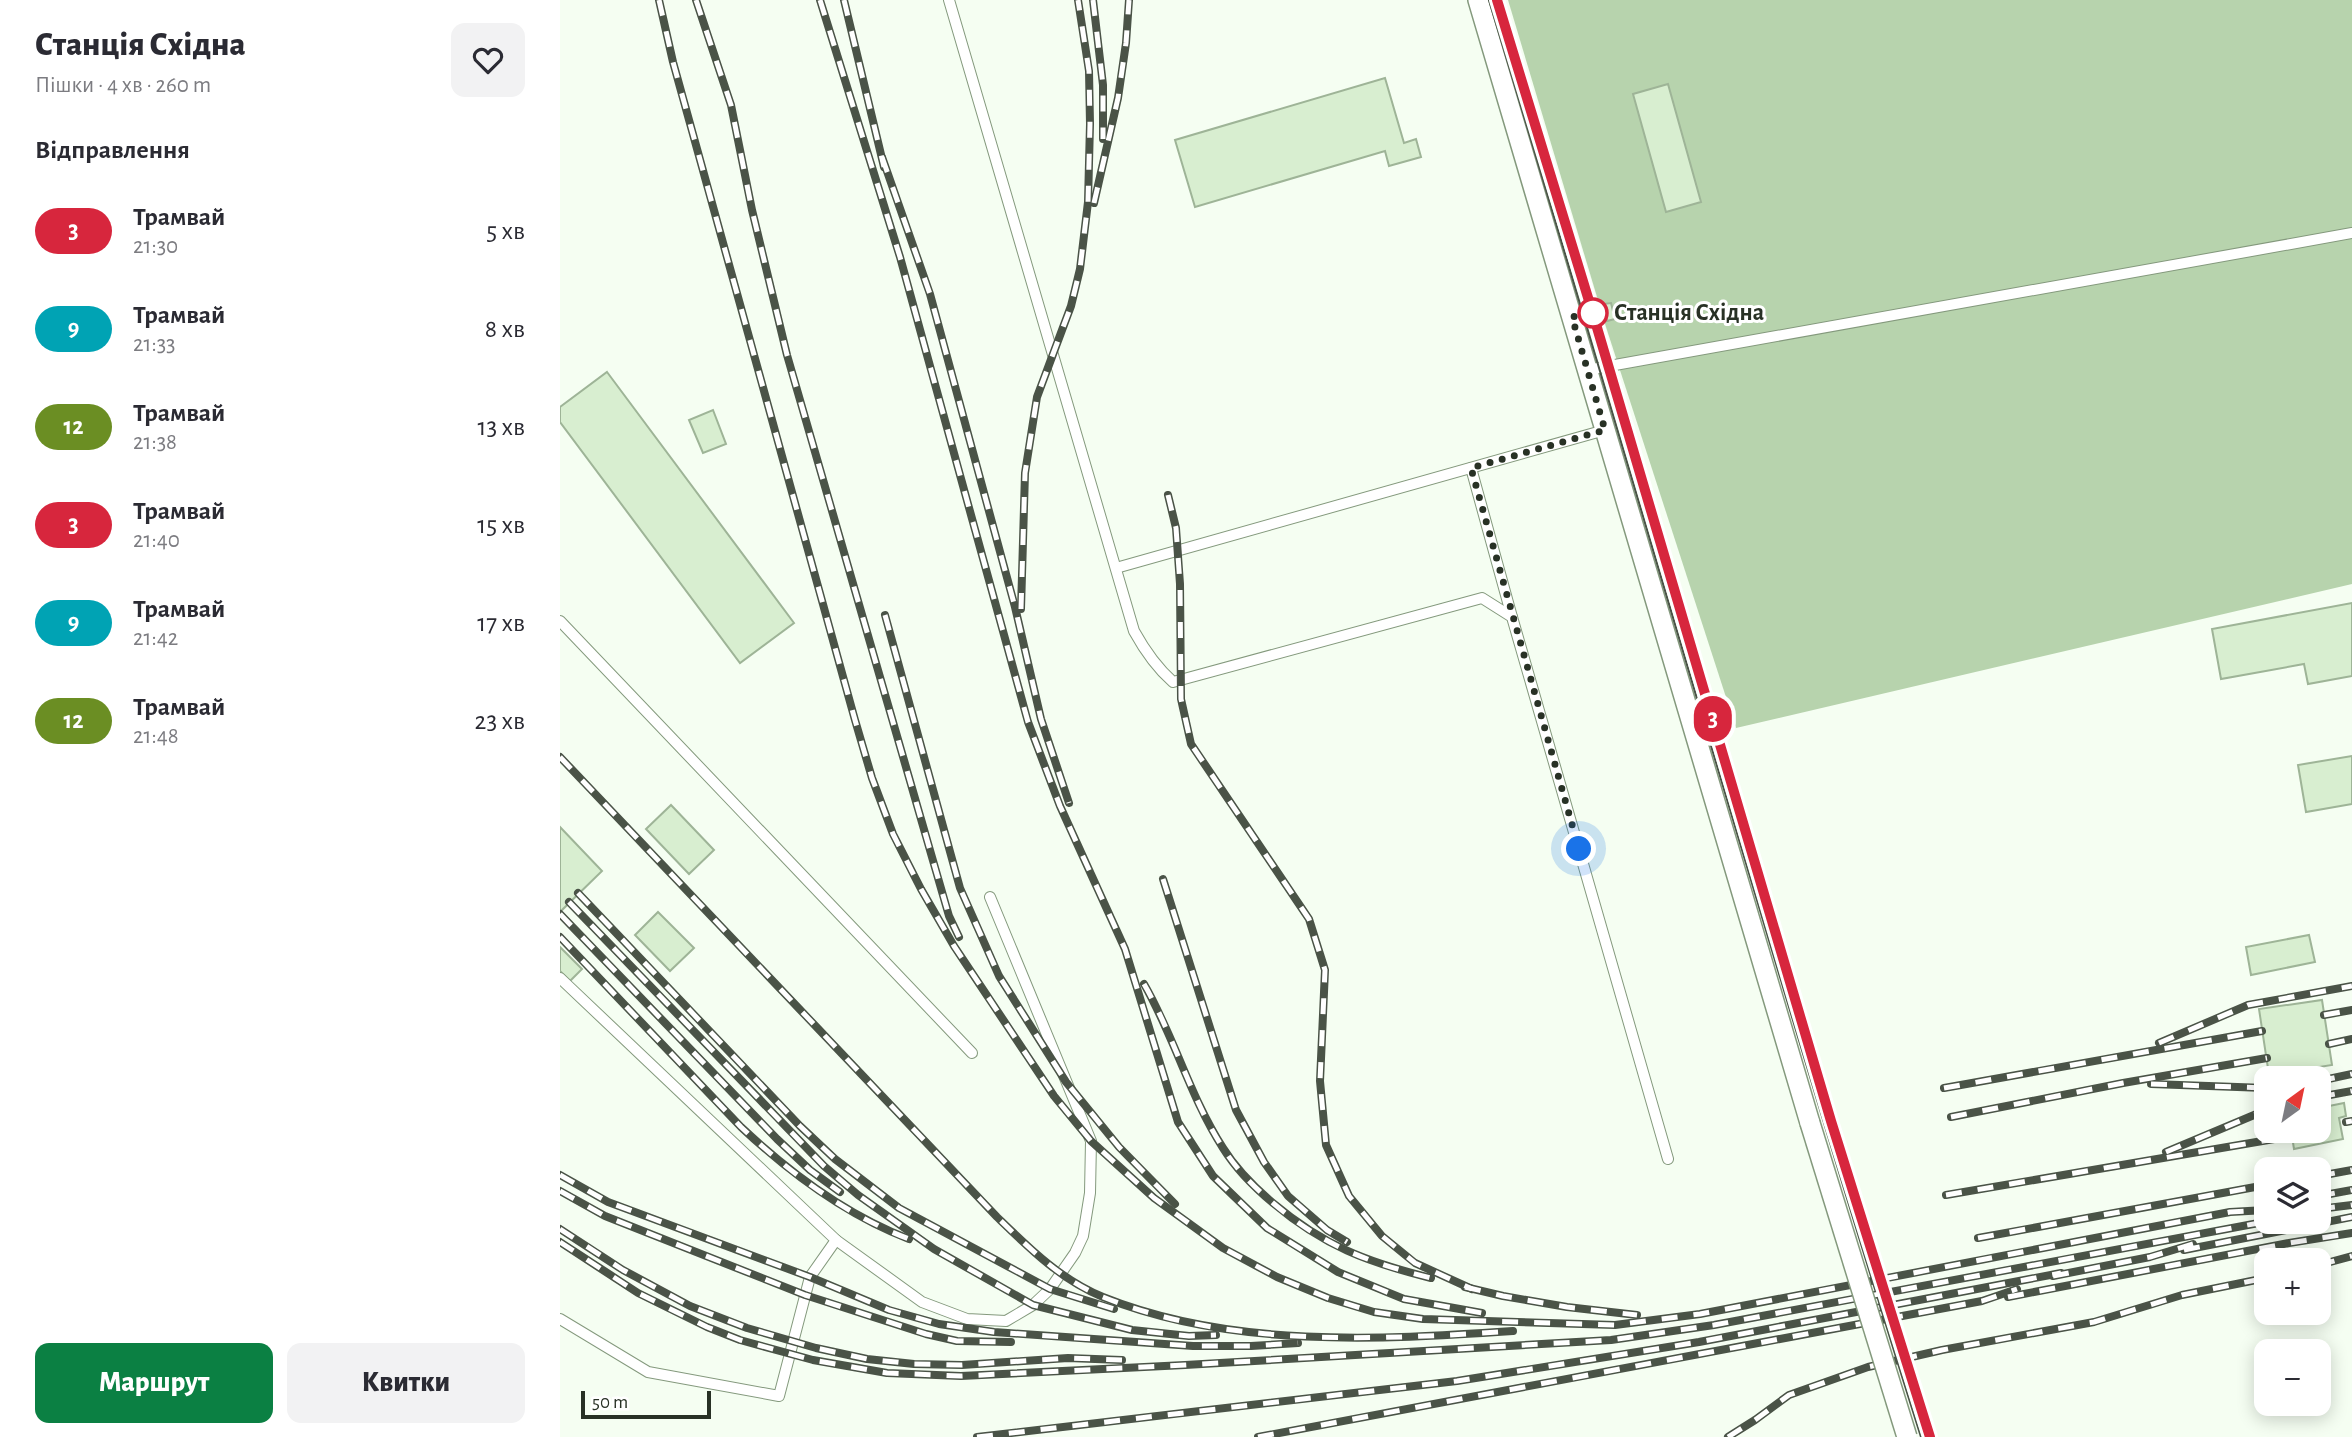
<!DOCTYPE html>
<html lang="uk">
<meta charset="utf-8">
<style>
body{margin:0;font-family:"Alegreya Sans",sans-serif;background:#f2f2f3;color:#2b2b33;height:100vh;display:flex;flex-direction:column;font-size:26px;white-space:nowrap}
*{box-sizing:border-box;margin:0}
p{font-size:23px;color:#7c7c81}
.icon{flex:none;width:38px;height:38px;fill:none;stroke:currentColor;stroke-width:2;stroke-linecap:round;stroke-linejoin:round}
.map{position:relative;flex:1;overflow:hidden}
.panel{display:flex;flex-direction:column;background:#fff;width:560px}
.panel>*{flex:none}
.badge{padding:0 14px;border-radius:23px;font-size:24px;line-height:46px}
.needle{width:46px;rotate:33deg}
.fabs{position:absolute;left:1694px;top:1066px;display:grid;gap:14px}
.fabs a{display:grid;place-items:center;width:77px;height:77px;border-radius:14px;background:#fff;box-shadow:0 4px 18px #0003;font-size:35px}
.scale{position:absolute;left:21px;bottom:18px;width:130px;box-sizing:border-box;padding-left:7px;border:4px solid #283125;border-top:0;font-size:19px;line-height:24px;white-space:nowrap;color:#283125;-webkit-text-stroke:5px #fff;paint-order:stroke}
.you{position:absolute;width:35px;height:35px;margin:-18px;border:5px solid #fff;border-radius:50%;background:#1a73e8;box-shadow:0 0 0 10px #1a73e833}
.map>.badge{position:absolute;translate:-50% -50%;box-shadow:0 0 0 4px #fff}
h2{padding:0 35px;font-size:26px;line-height:63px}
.round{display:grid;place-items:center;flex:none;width:74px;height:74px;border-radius:14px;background:#f2f2f3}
.summary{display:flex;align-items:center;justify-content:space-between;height:119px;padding:0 35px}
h1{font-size:33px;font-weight:800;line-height:52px}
.cta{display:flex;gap:14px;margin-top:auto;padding:14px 35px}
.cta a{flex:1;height:80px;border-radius:14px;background:#0b8043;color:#fff;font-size:28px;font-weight:800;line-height:80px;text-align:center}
.cta a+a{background:#f2f2f3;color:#2b2b33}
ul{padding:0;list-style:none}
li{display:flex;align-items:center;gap:21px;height:98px;padding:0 35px}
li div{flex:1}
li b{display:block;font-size:26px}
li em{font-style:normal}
li .badge{min-width:77px;font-weight:700;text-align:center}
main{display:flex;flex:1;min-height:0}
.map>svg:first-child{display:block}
.green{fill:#b7d3ad}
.building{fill:#d8eed0;stroke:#9eb497;stroke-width:2}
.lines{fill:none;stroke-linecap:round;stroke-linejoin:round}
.service-casing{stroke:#84997d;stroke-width:12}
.minor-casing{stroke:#84997d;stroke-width:22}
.service{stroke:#fff;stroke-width:10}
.minor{stroke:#fff;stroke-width:19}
.tram{stroke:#4a5347;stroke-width:2}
.rail-casing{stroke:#4a5347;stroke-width:8}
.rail{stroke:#fff;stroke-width:5;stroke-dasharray:16;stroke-linecap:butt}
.minor-bridge-casing{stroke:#84997d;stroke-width:22;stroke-linecap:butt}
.minor-bridge{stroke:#fff;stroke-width:19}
.line-casing{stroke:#fff;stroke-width:16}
.line{stroke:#d7263d;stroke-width:10}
.walk{stroke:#283125;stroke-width:7;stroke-dasharray:0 12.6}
.stop-dot{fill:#fff;stroke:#d7263d;stroke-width:3.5}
.labels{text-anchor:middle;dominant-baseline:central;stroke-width:6;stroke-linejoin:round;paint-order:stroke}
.stop-label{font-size:24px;font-weight:bold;fill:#283125;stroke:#fff;text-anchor:start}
</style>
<main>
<section class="panel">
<div class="summary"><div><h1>Станція Східна</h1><p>Пішки · 4 хв · 260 m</p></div><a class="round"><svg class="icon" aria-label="heart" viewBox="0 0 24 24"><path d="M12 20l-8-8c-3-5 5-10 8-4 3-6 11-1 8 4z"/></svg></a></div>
<h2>Відправлення</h2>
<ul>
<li><span class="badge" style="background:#d7263d;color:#fff">3</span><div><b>Трамвай</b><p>21:30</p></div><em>5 хв</em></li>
<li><span class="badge" style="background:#00a3b4;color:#fff">9</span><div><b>Трамвай</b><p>21:33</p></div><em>8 хв</em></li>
<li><span class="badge" style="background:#6b8e23;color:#fff">12</span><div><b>Трамвай</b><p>21:38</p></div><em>13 хв</em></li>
<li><span class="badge" style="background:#d7263d;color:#fff">3</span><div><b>Трамвай</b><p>21:40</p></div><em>15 хв</em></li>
<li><span class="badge" style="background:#00a3b4;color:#fff">9</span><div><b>Трамвай</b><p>21:42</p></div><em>17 хв</em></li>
<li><span class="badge" style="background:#6b8e23;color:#fff">12</span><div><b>Трамвай</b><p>21:48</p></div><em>23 хв</em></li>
</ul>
<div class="cta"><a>Маршрут</a><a>Квитки</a></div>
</section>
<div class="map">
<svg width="1792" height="1437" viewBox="0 0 1792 1437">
<rect width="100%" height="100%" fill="#f5fef2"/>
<polygon class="green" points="948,0 1792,0 1792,584 1176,728 1046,327"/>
<g class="building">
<polygon points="825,78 844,143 856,139 861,157 829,166 825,151 635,207 615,140"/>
<polygon points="1108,84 1141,202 1106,212 1073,94"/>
<polygon points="1051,303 1055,319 1047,321 1043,304"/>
<polygon points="47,372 234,623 180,663 0,422 0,407"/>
<polygon points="153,410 166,444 143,453 129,420"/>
<polygon points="1792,603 1792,676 1748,684 1744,664 1661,679 1652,629"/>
<polygon points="1792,756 1792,804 1746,812 1738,765"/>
<polygon points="111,805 154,850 129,874 86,829"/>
<polygon points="0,827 42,871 0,912"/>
<polygon points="98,912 134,948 110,971 75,935"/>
<polygon points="1749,935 1755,962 1691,975 1686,947"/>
<polygon points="0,947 22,969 10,981 0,971"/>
<polygon points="1762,1000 1772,1065 1709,1075 1699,1009"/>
<polygon points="1784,1103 1786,1116 1779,1118 1783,1139 1734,1149 1731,1130 1759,1130 1759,1108"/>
</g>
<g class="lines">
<g class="service-casing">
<g id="service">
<path d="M 389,0 L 574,631 C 585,651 596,667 613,682 L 922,598 L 952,617 L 1108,1159"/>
<polyline points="1027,370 1792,233"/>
<polyline points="911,468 952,617"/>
<polyline points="556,568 1045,430"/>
<polyline points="0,621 412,1053"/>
<polyline points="0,978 276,1240 250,1277 219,1396 88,1372 0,1319"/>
<polyline points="276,1240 362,1302 407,1319 446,1321 473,1305 490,1289 515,1253 523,1236 530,1193 531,1141 430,897"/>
</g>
</g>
<g class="minor-casing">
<polyline id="minor" points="918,0 1250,1123"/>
</g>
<use href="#service" class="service"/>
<use href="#minor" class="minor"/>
<path class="tram" d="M 929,0 C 1074,479 1211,960 1361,1437"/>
<g class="rail-casing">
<g id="rail">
<polyline points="99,0 113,62 295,720 312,778 333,834 361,889 394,946 494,1096 531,1141 594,1198 663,1248 717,1277 768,1298 814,1312 863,1319 1055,1325 1140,1314 1670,1212 1706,1210"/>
<polyline points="136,0 171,105 192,210 227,355 389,916 399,937"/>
<polyline points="260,0 340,257 468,722 500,806 565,949 618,1122 653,1176 707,1228 778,1272 844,1299 922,1313"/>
<polyline points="284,0 324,167"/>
<polyline points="533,0 543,85 543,139"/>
<polyline points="322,157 370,294 455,607 481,719 509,803"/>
<polyline points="534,203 558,98 566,43 569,0"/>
<polyline points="608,495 616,528 620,584 621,699 631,744 749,919 765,970 760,1081 766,1145 789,1196 822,1236 855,1263 912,1289"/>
<polyline points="461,609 465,473 477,397 511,306 520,269 528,202 530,124 529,71 518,0"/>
<polyline points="325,615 400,888 439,976 506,1082 559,1147 615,1204"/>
<path d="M 0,757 L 437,1217 C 469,1248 501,1280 543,1297 C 670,1348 819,1340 953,1331"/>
<polyline points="603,879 676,1110 704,1162 728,1196 767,1230 787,1242"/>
<polyline points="18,893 240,1126 275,1159 339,1208 490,1289 554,1309"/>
<polyline points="9,902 264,1166 298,1195 374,1249 473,1305 572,1330 629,1336 656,1335"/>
<polyline points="0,914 217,1139 250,1170 280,1192"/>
<path d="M 0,937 L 181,1127 C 230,1173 286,1215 349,1239"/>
<path d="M 584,984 C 614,1036 630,1097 663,1148 C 676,1169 694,1187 713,1203 C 764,1246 807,1262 871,1278"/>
<polyline points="1764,1015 1792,1010"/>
<polyline points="1599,1043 1688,1005 1792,986"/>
<polyline points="1769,1044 1792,1039"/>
<polyline points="1759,1081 1792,1074"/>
<polyline points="1591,1084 1706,1088"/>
<polyline points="1384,1088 1702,1031"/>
<polyline points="1759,1097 1792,1091"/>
<polyline points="1391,1117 1563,1083 1707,1058"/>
<polyline points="1786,1122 1792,1121"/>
<polyline points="1606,1152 1706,1110"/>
<polyline points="0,1175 48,1202 250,1277 329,1310 379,1324 434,1332 633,1346 691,1346 738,1343"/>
<polyline points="1759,1176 1792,1170"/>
<polyline points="0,1191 45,1216 245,1295 366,1334 397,1341 451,1342"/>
<polyline points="1386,1195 1732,1136"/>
<polyline points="1759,1196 1792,1190"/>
<polyline points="1759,1209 1792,1205"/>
<polyline points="0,1229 63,1270 130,1306 187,1328 256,1348 307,1359 354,1364 402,1365 508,1358 562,1360"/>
<polyline points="1418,1238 1706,1185"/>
<polyline points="0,1242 78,1293 147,1327 180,1340 253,1360 327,1373 401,1376 625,1365 1051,1340 1154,1325 1704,1222"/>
<polyline points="1624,1250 1792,1217"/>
<polyline points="1759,1265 1792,1256"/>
<polyline points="1493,1276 1590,1257 1633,1244"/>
<polyline points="905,1287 943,1296 1007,1307 1077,1315"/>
<polyline points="1448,1297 1729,1243 1792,1233"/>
<polyline points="417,1437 897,1381 1139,1342 1501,1273"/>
<polyline points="698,1437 1422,1301 1457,1289"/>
<polyline points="1168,1437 1195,1420 1229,1395 1308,1367 1382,1350 1534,1322 1622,1295 1706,1278"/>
</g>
</g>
<use href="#rail" class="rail"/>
<g class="minor-bridge-casing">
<polyline id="minor-bridge" points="1250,1123 1347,1437"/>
</g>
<use href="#minor-bridge" class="minor-bridge"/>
</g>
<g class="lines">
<g class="line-casing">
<polyline id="line" points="937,0 1033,314 1271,1121 1370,1437"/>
</g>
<use href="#line" class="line"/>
<polyline class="walk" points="1019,849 911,468 1045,430 1012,317 1033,313"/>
</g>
<circle class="stop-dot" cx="1033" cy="313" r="14"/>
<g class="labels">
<g class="stop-label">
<text x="1054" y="313">Станція Східна</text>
</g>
</g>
</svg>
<div class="fabs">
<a><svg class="needle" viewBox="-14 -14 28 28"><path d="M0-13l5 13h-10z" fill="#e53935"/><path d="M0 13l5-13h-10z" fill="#7c7c81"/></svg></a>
<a><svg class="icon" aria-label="layers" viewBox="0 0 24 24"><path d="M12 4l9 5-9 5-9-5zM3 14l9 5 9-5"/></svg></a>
<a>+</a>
<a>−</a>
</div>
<div class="scale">50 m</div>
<div class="you" style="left:1019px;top:849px"></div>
<b class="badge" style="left:1153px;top:719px;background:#d7263d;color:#fff">3</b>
</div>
</main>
